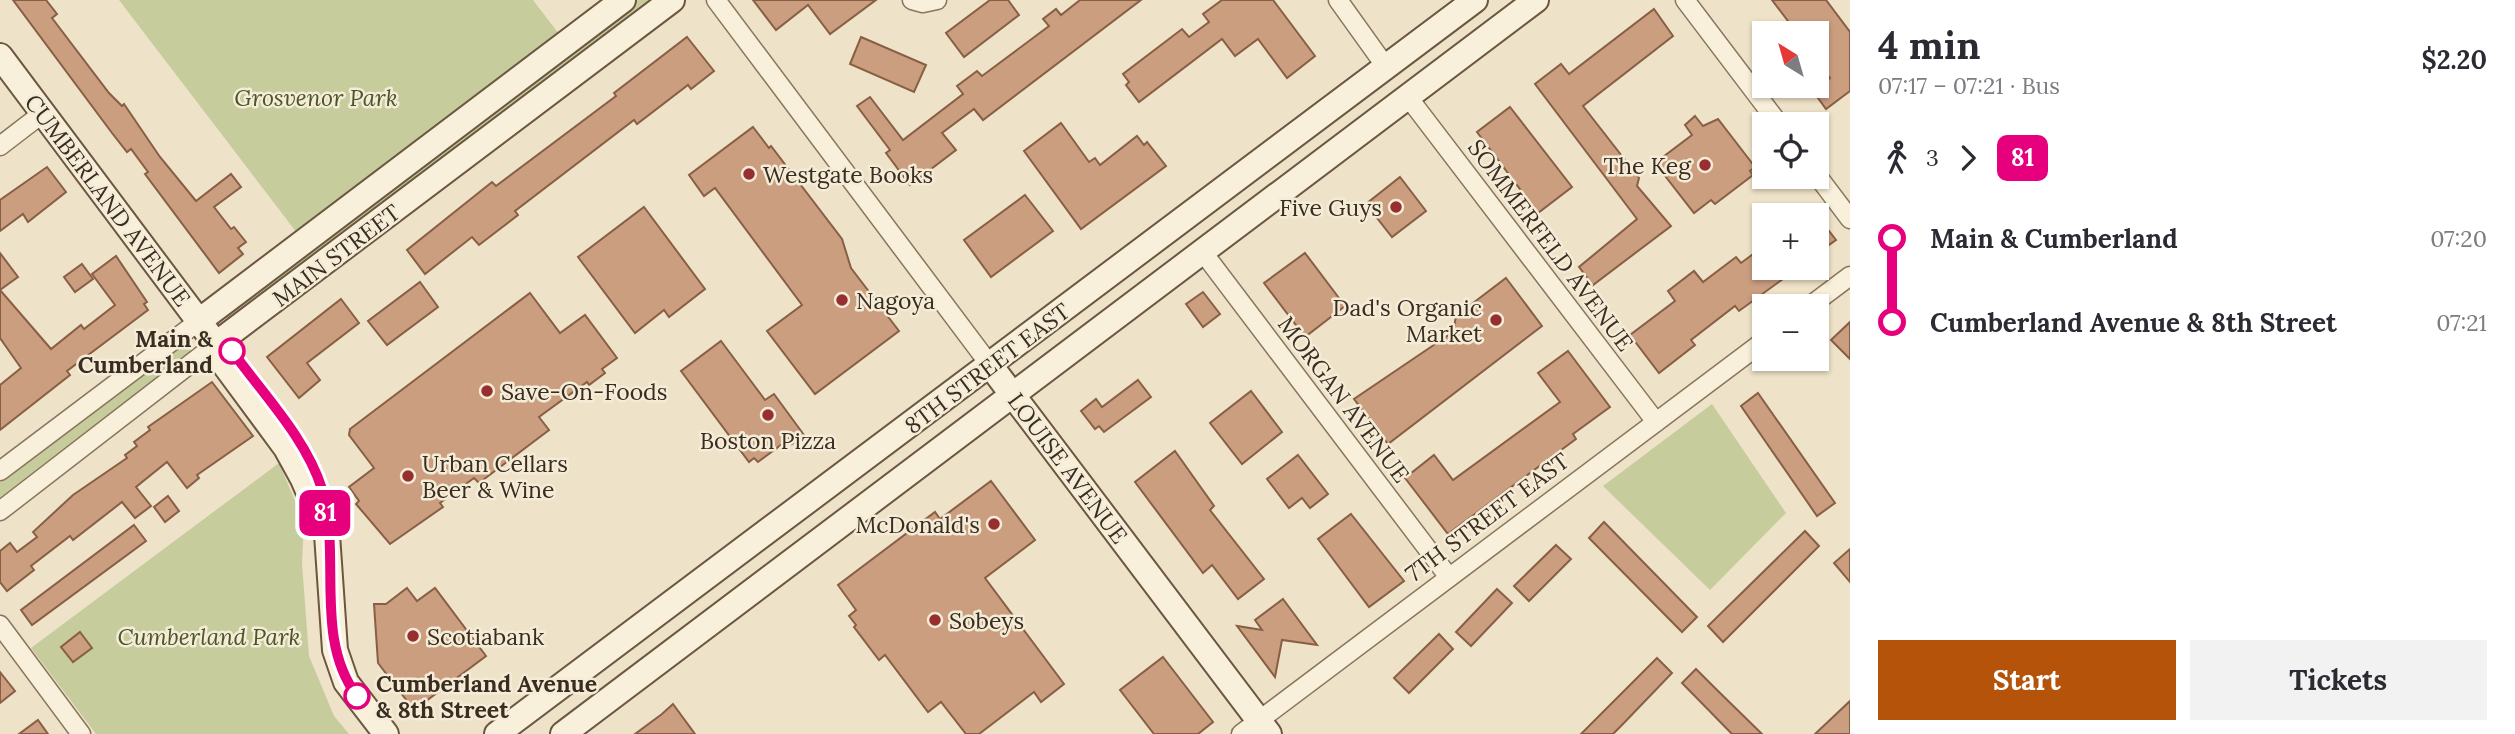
<!DOCTYPE html>
<meta charset="utf-8">
<style>
body{margin:0;font-family:Lora,serif;background:#f2f2f3;color:#2b2b33;height:100vh;display:flex;flex-direction:column;font-size:26px;white-space:nowrap}
*{box-sizing:border-box;margin:0}
p{font-size:23px;color:#7c7c81}
.icon{flex:none;width:38px;height:38px;fill:none;stroke:currentColor;stroke-width:2;stroke-linecap:round;stroke-linejoin:round}
.map{position:relative;flex:1;overflow:hidden}
.drawer{display:flex;flex-direction:column;background:#fff;width:665px}
.drawer>*{flex:none}
.badge{padding:0 14px;border-radius:10px;font-size:24px;line-height:46px}
.needle{width:46px;rotate:323deg}
.controls{position:absolute;left:1752px;top:21px;display:grid;gap:14px}
.controls a{display:grid;place-items:center;width:77px;height:77px;border-radius:0px;background:#fff;box-shadow:0 2px 5px #0004;font-size:35px}
.map>.badge{position:absolute;translate:-50% -50%;box-shadow:0 0 0 4px #fff}
.legs{display:flex;align-items:center;gap:10px;height:77px;padding:0 28px;font-size:23px}
.legs p{margin-inline-start:auto}
.headline{display:flex;align-items:center;justify-content:space-between;height:119px;padding:0 28px}
h1{font-size:38px;font-weight:700;line-height:52px}
.button{display:flex;gap:14px;margin-top:auto;padding:14px 28px}
.button a{flex:1;height:80px;border-radius:0px;background:#b45309;color:#fff;font-size:28px;font-weight:700;line-height:80px;text-align:center}
.button a+a{background:#f2f2f3;color:#2b2b33}
ul{padding:0 28px;list-style:none}
li{display:flex;align-items:center;gap:24px;height:84px;font-size:26px}
li i{display:grid;place-items:center;width:10px;height:100%;margin:0 9px;background:currentColor}
li i::after{content:'';width:18px;height:18px;margin:-9px;border:5px solid;border-radius:50%;background:#fff}
li p{margin-inline-start:auto}
li:first-child i{background:linear-gradient(#0000 50%,currentColor 0)}
li:last-child i{background:linear-gradient(currentColor 50%,#0000 0)}
main{display:flex;flex:1;min-height:0}
.map>svg:first-child{display:block}
.green{fill:#c6cc9c}
.building{fill:#ca9e7f;stroke:#885f44;stroke-width:2}
.lines{fill:none;stroke-linecap:round;stroke-linejoin:round}
.street-casing{stroke:#89755d;stroke-width:21}
.secondary-casing{stroke:#6b5640;stroke-width:28}
.street{stroke:#f8f0db;stroke-width:18}
.secondary{stroke:#f8f0db;stroke-width:24}
.line-1-casing{stroke:#fff;stroke-width:16}
.line-1{stroke:#e6007e;stroke-width:10}
.poi-dot{fill:#972f30;stroke:#f5ecd8;stroke-width:2.5}
.stop-1-dot{fill:#fff;stroke:#e6007e;stroke-width:3.5}
.labels{text-anchor:middle;dominant-baseline:central;stroke-width:5;stroke-linejoin:round;paint-order:stroke}
.park-label{font-size:23px;font-style:italic;fill:#4a5628;stroke:#f5ecd8}
.poi-label{font-size:23px;fill:#3a2d20;stroke:#f5ecd8;text-anchor:start}
.street-label{font-size:23px;fill:#3a2d20;stroke:#f5ecd8}
.stop-label{font-size:23px;font-weight:bold;fill:#3a2d20;stroke:#f5ecd8;text-anchor:end}
</style>
<main>
<div class="map">
<svg width="1850" height="734" viewBox="0 0 1850 734">
<rect width="100%" height="100%" fill="#eee2c8"/>
<g class="green">
<polygon points="119,0 533,0 559,34 297,233"/>
<polygon points="637,0 657,0 230,322 224,314 226,311"/>
<polygon points="182,344 190,349 190,354 0,498 0,481"/>
<polygon points="1712,404 1786,513 1710,590 1603,486"/>
<polygon points="279,463 304,522 302,564 309,656 334,716 349,734 96,734 31,648"/>
</g>
<g class="building">
<polygon points="13,0 46,0 57,14 52,18 109,93 122,106 124,104 160,157 196,201 231,174 241,187 214,207 231,229 234,227 246,242 238,248 243,254 219,273 145,174 148,172 131,149 127,152 112,133"/>
<polygon points="753,0 876,0 830,34 808,5 776,30"/>
<polygon points="990,0 1008,0 1019,15 964,57 946,33"/>
<polygon points="1080,0 1141,0 983,120 974,109 942,133 956,150 910,185 886,153 890,150 857,106 870,97 903,140 963,94 957,86 977,71 982,76 1049,26 1043,19 1056,9 1061,15"/>
<polygon points="1222,0 1273,0 1315,56 1287,78 1258,39 1235,56 1222,39 1139,102 1126,85 1129,82 1123,74 1182,29 1189,37 1209,22 1203,14"/>
<polygon points="1772,0 1826,0 1850,32 1850,91 1826,109 1813,91 1830,78 1816,60 1816,33 1797,33"/>
<polygon points="1654,9 1673,36 1583,106 1639,178 1637,186 1671,226 1593,285 1579,267 1637,219 1535,84 1561,64 1569,74"/>
<polygon points="687,37 714,71 691,89 688,85 637,124 634,120 515,211 518,215 479,245 472,237 425,274 407,250 492,182 496,186 616,96 614,93"/>
<polygon points="861,37 926,65 914,92 850,64"/>
<polygon points="1510,107 1572,187 1538,213 1477,132"/>
<polygon points="1695,116 1703,126 1718,119 1755,167 1750,171 1753,175 1715,204 1711,200 1694,213 1655,163 1692,135 1685,125"/>
<polygon points="1061,123 1089,162 1095,158 1100,165 1137,136 1144,145 1147,142 1166,166 1081,229 1024,151"/>
<polygon points="753,127 769,148 771,146 842,239 851,268 899,331 815,394 767,331 802,305 715,188 704,196 689,175"/>
<polygon points="47,167 66,192 28,222 23,214 0,231 0,200"/>
<polygon points="1400,177 1426,211 1392,237 1366,204"/>
<polygon points="1025,195 1053,231 991,277 964,240"/>
<polygon points="644,207 705,289 669,317 664,310 635,333 578,257"/>
<polygon points="1816,214 1836,240 1816,254"/>
<polygon points="1764,246 1764,268 1798,268 1739,311 1735,306 1691,340 1695,345 1659,373 1630,335 1675,301 1668,291 1694,271 1703,282 1736,257 1741,263"/>
<polygon points="0,253 18,277 0,290 51,349 81,325 84,329 115,305 92,274 116,256 147,302 144,304 148,310 67,371 70,375 0,430 0,385 21,368 0,338"/>
<polygon points="1305,253 1345,306 1305,337 1264,283"/>
<polygon points="82,264 93,279 75,292 64,277"/>
<polygon points="1506,278 1542,326 1388,444 1354,399 1453,332 1456,316"/>
<polygon points="420,282 438,307 387,345 368,321"/>
<polygon points="1203,292 1220,314 1203,327 1186,304"/>
<polygon points="530,293 560,333 585,315 617,358 602,369 605,373 589,385 587,382 539,417 549,430 479,483 474,478 440,503 443,507 390,544 356,504 359,501 349,487 374,468 349,435 350,429"/>
<polygon points="341,299 359,323 307,363 320,380 299,398 267,357"/>
<polygon points="1850,322 1850,359 1831,340"/>
<polygon points="721,341 765,400 774,394 804,435 792,444 789,439 758,462 754,458 749,462 681,371"/>
<polygon points="1568,351 1610,407 1573,434 1576,439 1448,534 1405,478 1434,455 1453,480 1560,402 1538,373"/>
<polygon points="1138,380 1151,397 1104,432 1099,426 1095,429 1081,411 1096,399 1102,407"/>
<polygon points="212,382 253,436 197,475 199,478 187,488 167,462 136,487 151,506 135,518 122,502 73,540 70,536 31,566 34,570 7,591 0,582 0,551 10,543 17,552 37,537 33,532 73,495 127,458 125,455 137,446 134,442 150,430 148,427"/>
<polygon points="1251,391 1282,432 1242,464 1210,423"/>
<polygon points="1758,393 1835,503 1817,516 1741,406"/>
<polygon points="1175,451 1214,506 1210,510 1264,579 1238,599 1212,565 1203,573 1135,482"/>
<polygon points="1298,455 1328,494 1310,508 1302,498 1289,508 1267,479"/>
<polygon points="991,481 1035,540 985,578 1064,684 1041,702 1034,692 979,734 966,734 941,702 928,712 885,655 879,660 854,627 856,625 849,616 856,610 838,585 935,512 940,519"/>
<polygon points="168,496 179,511 165,522 154,507"/>
<polygon points="1351,514 1404,581 1369,607 1318,539"/>
<polygon points="1604,522 1697,617 1682,632 1589,538"/>
<polygon points="134,525 146,541 32,625 21,610"/>
<polygon points="1805,531 1819,546 1723,642 1708,626"/>
<polygon points="1556,545 1571,559 1529,601 1514,586"/>
<polygon points="1850,549 1850,582 1834,563"/>
<polygon points="407,588 417,601 435,588 486,656 414,710 378,663 374,604 386,604"/>
<polygon points="1497,589 1512,603 1471,646 1456,632"/>
<polygon points="1283,599 1317,645 1282,640 1275,677 1237,626 1262,630 1255,620"/>
<polygon points="80,632 92,648 73,662 61,647"/>
<polygon points="1439,634 1453,649 1409,693 1394,678"/>
<polygon points="1163,657 1213,722 1198,734 1154,734 1120,690"/>
<polygon points="1657,658 1672,673 1621,726 1613,734 1581,734"/>
<polygon points="1696,669 1716,689 1762,734 1732,734 1682,683"/>
<polygon points="0,672 15,691 0,703"/>
<polygon points="1850,701 1850,734 1815,734 1832,718"/>
<polygon points="673,704 695,734 635,734 662,714"/>
<polygon points="38,720 48,734 19,734"/>
</g>
<g class="lines">
<g class="street-casing">
<g id="street">
<polyline points="716,0 990,365"/>
<polyline points="912,0 923,3 937,0"/>
<polyline points="1338,0 1386,67"/>
<polyline points="1685,0 1779,124"/>
<polyline points="1408,97 1656,422"/>
<polyline points="0,146 43,113"/>
<polyline points="1816,174 1850,219"/>
<polyline points="1202,251 1448,576"/>
<polyline points="1810,306 1850,276"/>
<polyline points="0,471 199,321"/>
<polyline points="0,511 216,344"/>
<polyline points="0,625 81,734"/>
<polyline points="1241,734 1764,341"/>
</g>
</g>
<g class="secondary-casing">
<g id="secondary">
<polyline points="0,56 216,344 221,360 286,448 303,479 327,535"/>
<polyline points="199,321 623,0"/>
<polyline points="216,344 672,0"/>
<polyline points="990,365 1269,734"/>
<polyline points="326,520 335,650 346,682 386,734"/>
<polyline points="497,734 1475,0"/>
<polyline points="563,734 1536,0"/>
</g>
</g>
<use href="#street" class="street"/>
<use href="#secondary" class="secondary"/>
</g>
<g class="lines">
<g class="line-1-casing">
<path id="line-1" d="M 232,351 C 263,394 306,438 322,489 C 342,556 313,637 357,696"/>
</g>
<use href="#line-1" class="line-1"/>
</g>
<g class="poi-dot">
<circle cx="1705" cy="165" r="7"/>
<circle cx="749" cy="174" r="7"/>
<circle cx="1396" cy="207" r="7"/>
<circle cx="842" cy="300" r="7"/>
<circle cx="1496" cy="320" r="7"/>
<circle cx="487" cy="391" r="7"/>
<circle cx="768" cy="415" r="7"/>
<circle cx="408" cy="476" r="7"/>
<circle cx="994" cy="524" r="7"/>
<circle cx="935" cy="620" r="7"/>
<circle cx="413" cy="636" r="7"/>
</g>
<g class="stop-1-dot">
<circle cx="232" cy="351" r="12"/>
<circle cx="357" cy="696" r="12"/>
</g>
<g class="labels">
<g class="park-label">
<text x="316" y="97">Grosvenor Park</text>
<text x="209" y="636">Cumberland Park</text>
</g>
<g class="poi-label">
<text x="1691" y="165" text-anchor="end">The Keg</text>
<text x="763" y="174">Westgate Books</text>
<text x="1382" y="207" text-anchor="end">Five Guys</text>
<text x="856" y="300">Nagoya</text>
<text x="1482" y="307" text-anchor="end">Dad's Organic<tspan x="1482" dy="26">Market</tspan></text>
<text x="501" y="391">Save-On-Foods</text>
<text x="768" y="440" text-anchor="middle">Boston Pizza</text>
<text x="422" y="463">Urban Cellars<tspan x="422" dy="26">Beer &amp; Wine</tspan></text>
<text x="980" y="524" text-anchor="end">McDonald's</text>
<text x="949" y="620">Sobeys</text>
<text x="427" y="636">Scotiabank</text>
</g>
<g class="street-label">
<text transform="translate(108 200) rotate(53)">CUMBERLAND AVENUE</text>
<text transform="translate(1551 245) rotate(53)">SOMMERFELD AVENUE</text>
<text transform="translate(336 255) rotate(-37)">MAIN STREET</text>
<text transform="translate(987 368) rotate(-37)">8TH STREET EAST</text>
<text transform="translate(1344 399) rotate(53)">MORGAN AVENUE</text>
<text transform="translate(1068 468) rotate(53)">LOUISE AVENUE</text>
<text transform="translate(1487 517) rotate(-37)">7TH STREET EAST</text>
</g>
<g class="stop-label">
<text x="213" y="338">Main &amp;<tspan x="213" dy="26">Cumberland</tspan></text>
<text x="376" y="683" text-anchor="start">Cumberland Avenue<tspan x="376" dy="26">&amp; 8th Street</tspan></text>
</g>
</g>
</svg>
<div class="controls">
<a><svg class="needle" viewBox="-14 -14 28 28"><path d="M0-13l5 13h-10z" fill="#e53935"/><path d="M0 13l5-13h-10z" fill="#7c7c81"/></svg></a>
<a><svg class="icon" aria-label="locate" viewBox="0 0 24 24"><circle cx="12" cy="12" r="6"/><path d="M12 2v4M12 18v4M2 12h4M18 12h4"/></svg></a>
<a>+</a>
<a>−</a>
</div>
<b class="badge" style="left:325px;top:513px;background:#e6007e;color:#fff">81</b>
</div>
<section class="drawer">
<div class="headline"><div><h1>4 min</h1><p>07:17 – 07:21 · Bus</p></div><b>$2.20</b></div>
<div class="legs"><svg class="icon" aria-label="walk" viewBox="0 0 24 24"><circle cx="13" cy="4" r="2"/><path d="M13 8l-2 6 4 7M11 14l-3 7M7 12l3-4h3l4 4"/></svg>3<svg class="icon" aria-label="forward" viewBox="0 0 24 24"><path d="M9 5l7 7-7 7"/></svg><b class="badge" style="background:#e6007e;color:#fff">81</b></div>
<ul>
<li><i style="color:#e6007e"></i><b>Main &amp; Cumberland</b><p>07:20</p></li>
<li><i style="color:#e6007e"></i><b>Cumberland Avenue &amp; 8th Street</b><p>07:21</p></li>
</ul>
<div class="button"><a>Start</a><a>Tickets</a></div>
</section>
</main>
